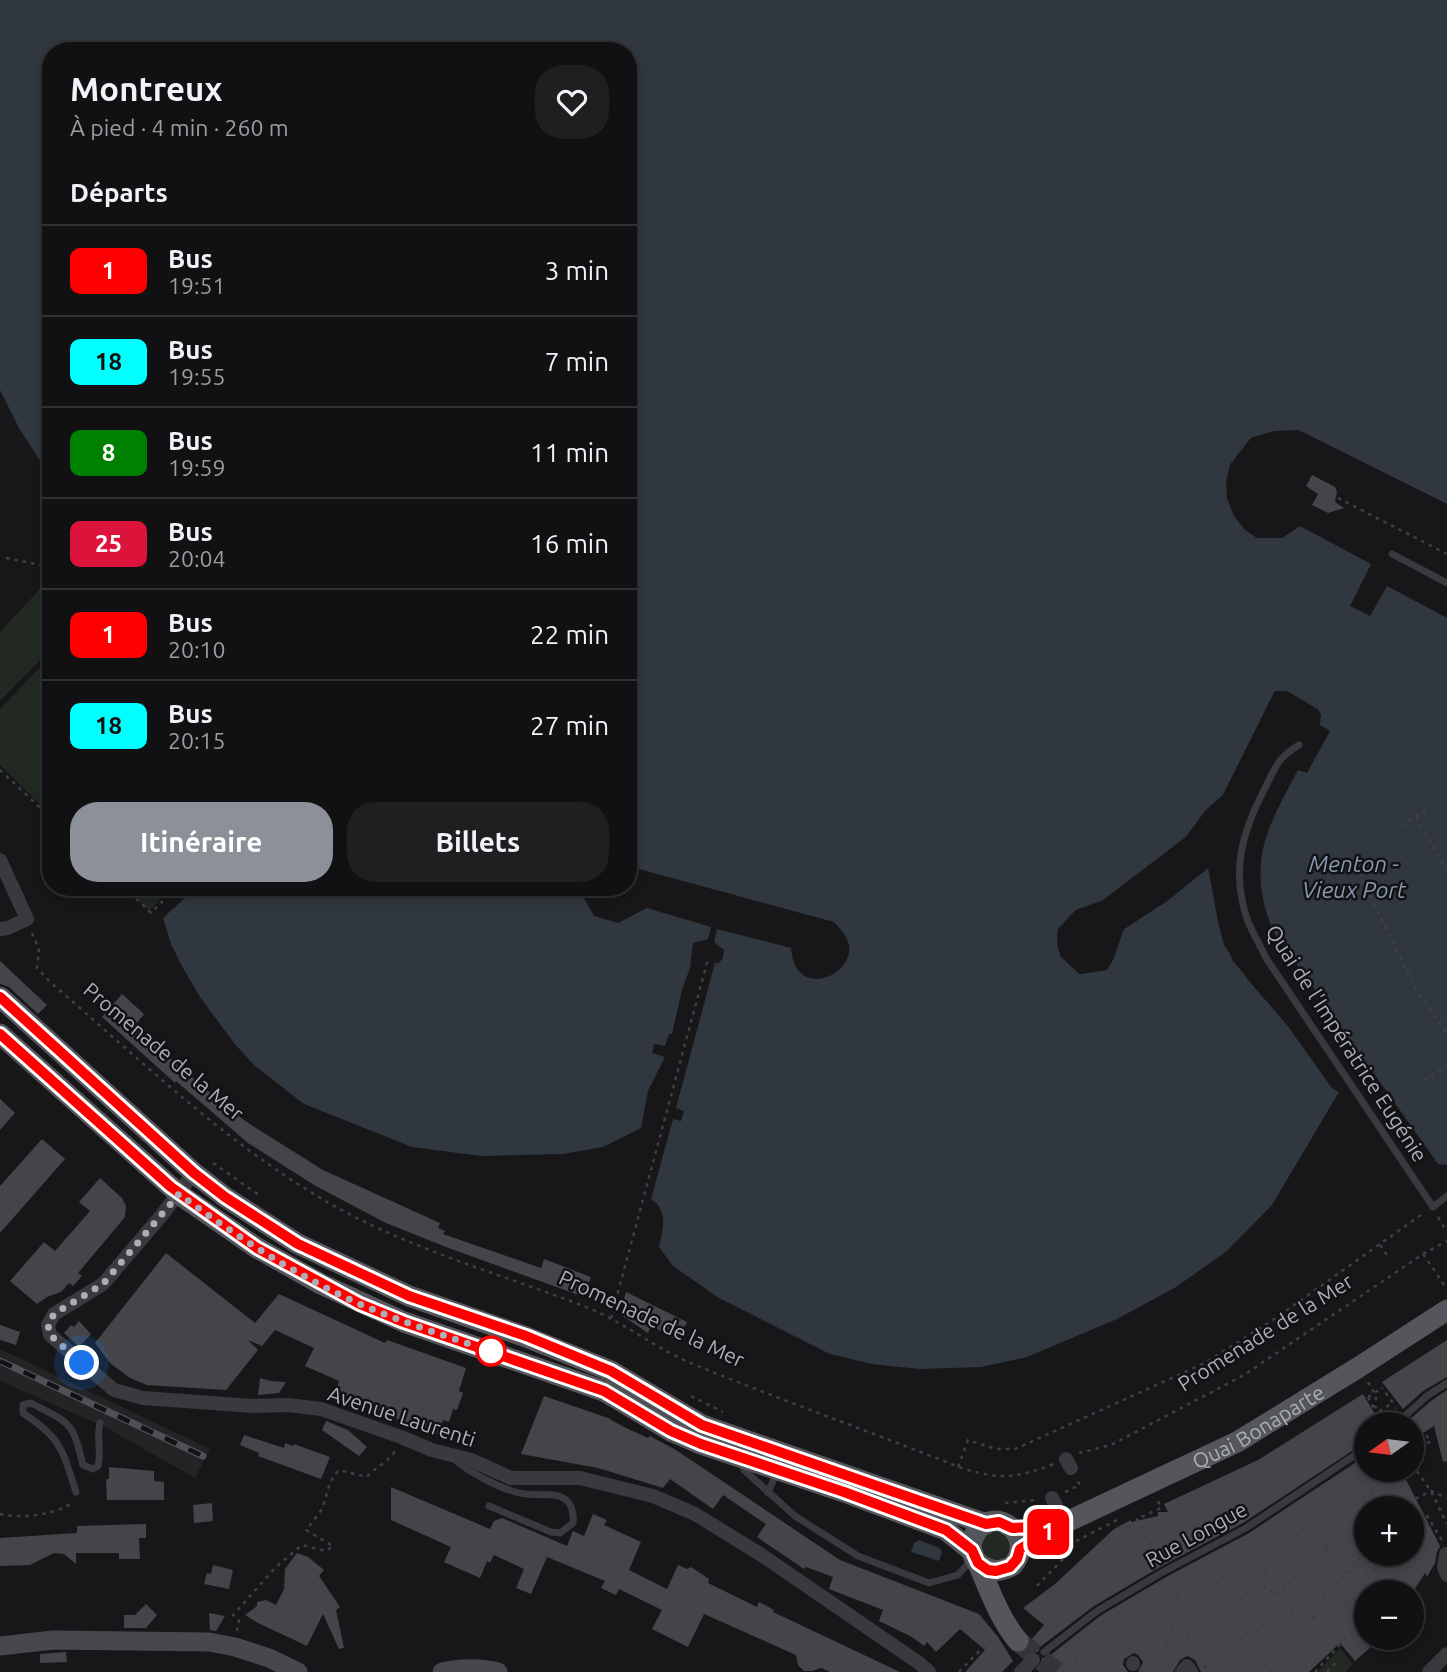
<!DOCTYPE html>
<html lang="fr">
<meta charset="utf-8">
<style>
body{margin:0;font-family:Ubuntu,sans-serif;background:#1e1f21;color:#f1f3f6;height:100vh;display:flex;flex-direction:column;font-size:26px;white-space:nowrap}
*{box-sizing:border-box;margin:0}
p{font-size:23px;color:#9c9da0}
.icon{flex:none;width:38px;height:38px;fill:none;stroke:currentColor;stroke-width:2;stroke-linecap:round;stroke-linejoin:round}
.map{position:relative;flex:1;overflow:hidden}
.drawer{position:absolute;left:42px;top:42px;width:595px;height:854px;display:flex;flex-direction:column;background:#111113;border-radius:28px;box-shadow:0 4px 10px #0003,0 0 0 2px #303133}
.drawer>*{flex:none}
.badge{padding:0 14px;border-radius:10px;font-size:24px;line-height:46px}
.needle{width:46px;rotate:256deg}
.fabs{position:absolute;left:1354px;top:1412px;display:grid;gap:14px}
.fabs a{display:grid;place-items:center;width:70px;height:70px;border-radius:50%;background:#111113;box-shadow:0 4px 10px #0003,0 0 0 2px #303133;font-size:35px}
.you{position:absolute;width:35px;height:35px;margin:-18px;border:5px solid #fff;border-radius:50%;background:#1a73e8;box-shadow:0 0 0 10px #1a73e833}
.map>.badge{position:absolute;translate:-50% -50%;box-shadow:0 0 0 4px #fff}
h2{padding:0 28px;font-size:26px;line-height:63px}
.round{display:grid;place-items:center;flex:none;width:74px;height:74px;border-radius:28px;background:#1e1f21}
.overview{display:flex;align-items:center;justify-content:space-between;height:119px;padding:0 28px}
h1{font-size:33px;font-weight:700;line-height:52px}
.action{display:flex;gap:14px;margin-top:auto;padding:14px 28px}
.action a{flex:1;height:80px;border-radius:28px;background:#8c9099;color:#fff;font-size:28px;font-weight:700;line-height:80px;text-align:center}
.action a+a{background:#1e1f21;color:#f1f3f6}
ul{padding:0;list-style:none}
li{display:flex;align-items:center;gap:21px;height:91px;padding:0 28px;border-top:2px solid #303133}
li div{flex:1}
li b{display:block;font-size:26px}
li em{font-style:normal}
li .badge{min-width:77px;font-weight:700;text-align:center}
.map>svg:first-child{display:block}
.built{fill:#242326}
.green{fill:#222923}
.water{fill:#31373e}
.pier{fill:#171719}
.building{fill:#454449;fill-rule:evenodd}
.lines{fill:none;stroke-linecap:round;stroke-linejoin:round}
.primary-tunnel{stroke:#353539;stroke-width:21;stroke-dasharray:21 10;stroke-linecap:butt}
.path{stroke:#3f4045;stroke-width:2.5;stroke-dasharray:3.5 5;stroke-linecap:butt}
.lane{stroke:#39393e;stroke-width:7}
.street{stroke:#39393e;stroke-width:14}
.secondary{stroke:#47484d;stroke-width:19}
.primary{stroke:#55565c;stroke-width:21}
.rail-casing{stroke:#505156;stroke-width:7}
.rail{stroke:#121214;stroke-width:4.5;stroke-dasharray:13;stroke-linecap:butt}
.path-bridge{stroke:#3f4045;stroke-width:2.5;stroke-dasharray:3.5 5;stroke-linecap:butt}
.line-casing{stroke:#fff;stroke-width:16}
.line{stroke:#f00;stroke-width:10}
.walk{stroke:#abaeb7;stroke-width:7;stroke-dasharray:0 12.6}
.stop-dot{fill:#fff;stroke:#f00;stroke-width:3.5}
.labels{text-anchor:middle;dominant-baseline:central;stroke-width:5;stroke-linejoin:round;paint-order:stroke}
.street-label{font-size:21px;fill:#abaeb7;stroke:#121214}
.water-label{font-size:23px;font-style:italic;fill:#8699af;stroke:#121214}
</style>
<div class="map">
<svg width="1447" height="1672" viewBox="0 0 1447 1672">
<rect width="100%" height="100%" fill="#171719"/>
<polygon class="built" points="0,1349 210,1449 195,1478 105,1427 0,1381"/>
<g class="green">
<polygon points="51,577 51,649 0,701 0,632"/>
<polygon points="51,656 51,815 0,765 0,709"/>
<polygon points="125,887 172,887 149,911"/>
<circle cx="995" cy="1546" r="14"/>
<polygon points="1340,1648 1353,1664 1345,1672 1318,1672"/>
</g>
<g class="water">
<path d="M 0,0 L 1447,0 L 1447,504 L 1298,430 L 1251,438 L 1230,465 L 1227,499 L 1245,530 C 1271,539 1276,543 1300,526 L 1371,564 L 1350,606 L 1370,616 L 1387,586 L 1447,618 L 1447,1165 L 1438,1164 L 1273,931 C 1246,863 1266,830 1298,770 L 1307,773 L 1330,731 L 1320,725 L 1321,714 L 1287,691 L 1275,691 L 1223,795 L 1205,811 L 1186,837 L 1102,901 L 1076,910 L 1058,929 C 1056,954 1062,958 1080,974 L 1106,970 L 1124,929 L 1167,901 L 1209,867 L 1219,926 L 1224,945 L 1249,981 L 1288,1026 L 1332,1088 L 1339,1092 L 1272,1205 L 1227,1251 L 1176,1287 L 1117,1319 L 1027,1357 L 981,1367 L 920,1369 L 872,1364 L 830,1354 L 719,1298 L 673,1266 L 659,1247 C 663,1231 669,1210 651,1199 L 673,1119 L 681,1121 L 684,1111 L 676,1108 L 715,963 L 719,963 L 723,958 L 724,950 L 714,942 L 717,929 L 791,948 C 795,1001 854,976 849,945 C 847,935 840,929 834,922 L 628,866 L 628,51 L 51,51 L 51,478 L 19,428 L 0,390 Z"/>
<polygon points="197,887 584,887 584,898 594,916 618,923 647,908 711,927 708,939 693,943 690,968 682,990 672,1034 669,1034 665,1046 654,1044 652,1053 665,1057 648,1091 641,1128 603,1147 563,1154 481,1156 412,1147 304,1104 255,1066 234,1043 200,997 183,968 171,944 163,918"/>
<polygon points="919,1540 940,1548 942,1552 939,1561 911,1552 914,1543"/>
</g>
<g class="pier">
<polygon points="1298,430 1447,504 1447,508 1297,433 1274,434 1253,441 1233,466 1230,498 1237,515 1247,528 1258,534 1281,535 1297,524 1300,526 1282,538 1257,538 1245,530 1234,516 1227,499 1226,482 1230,465 1251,438 1274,431"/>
<polygon points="1275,691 1287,691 1319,710 1320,725 1317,723 1316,712 1286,695 1277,695 1226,796 1208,813 1189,839 1104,904 1078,913 1061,930 1060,943 1064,955 1081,970 1104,967 1121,927 1164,898 1207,864 1210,864 1222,925 1236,959 1291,1024 1339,1092 1332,1088 1288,1026 1233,961 1219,926 1208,868 1167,901 1124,929 1113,960 1107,970 1080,974 1060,956 1057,943 1058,929 1076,910 1102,901 1186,837 1205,811 1223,795"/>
</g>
<g class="building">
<polygon points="1312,475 1335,487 1337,492 1335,502 1344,508 1328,513 1312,505 1318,494 1306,486"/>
<polygon points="0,961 47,1005 38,1014 9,987 0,984"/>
<polygon points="122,994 144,1014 137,1023 168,1051 165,1054 234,1113 256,1128 323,1170 440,1223 438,1228 445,1231 443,1234 541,1268 544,1259 591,1277 584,1297 446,1247 386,1223 314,1185 248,1143 176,1081 175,1083 102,1017"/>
<polygon points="0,1099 15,1113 0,1130"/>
<polygon points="42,1139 65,1159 0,1233 0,1186"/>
<polygon points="100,1178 122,1198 126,1206 125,1217 78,1273 82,1276 73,1286 69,1283 61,1292 47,1297 37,1304 10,1281 44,1242 55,1251 90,1211 79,1202"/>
<polygon points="166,1253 255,1323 279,1294 385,1343 387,1340 466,1368 459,1391 463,1393 457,1410 453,1409 449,1422 443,1420 438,1434 334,1395 339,1381 305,1366 314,1348 275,1330 262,1346 248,1340 258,1350 226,1390 147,1385 130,1378 111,1364 95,1343"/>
<polygon points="626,1292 687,1322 677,1341 651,1325 648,1333 620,1314"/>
<polygon points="79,1321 91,1334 79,1347 64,1333 71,1325 74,1327"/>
<polygon points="0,1325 20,1332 16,1345 0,1340"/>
<polygon points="1447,1340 1447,1377 1423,1391 1403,1409 1382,1382"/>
<polygon points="260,1378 271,1381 286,1382 279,1393 258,1395"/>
<polygon points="1447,1390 1447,1461 1443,1462 1434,1426 1412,1440 1412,1422 1410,1419 1431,1401"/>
<polygon points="1363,1394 1381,1424 1367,1424 1367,1441 1243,1523 1160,1567 1094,1606 1040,1647 1038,1652 1030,1651 1036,1646 1031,1640 1044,1625 1023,1608 1055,1584 1114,1529 1131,1520 1131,1522 1158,1516 1158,1512 1168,1512 1164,1504 1258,1460"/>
<polygon points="544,1396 611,1419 611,1420 624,1427 648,1438 650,1436 676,1450 840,1560 979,1614 998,1637 1013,1661 1002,1672 965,1672 985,1650 960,1629 936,1652 927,1642 924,1646 912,1637 879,1621 883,1610 829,1589 833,1577 806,1567 804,1569 757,1537 766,1524 723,1495 713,1509 670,1479 663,1488 598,1468 521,1454"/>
<polygon points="326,1421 348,1430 367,1447 359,1456 322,1430"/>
<polygon points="244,1435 284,1448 285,1443 293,1446 294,1444 330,1457 321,1479 258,1456 259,1453 240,1445"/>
<path d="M 1367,1455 L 1367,1470 L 1401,1470 L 1440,1546 L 1437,1552 L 1435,1563 L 1427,1577 L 1425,1573 L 1413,1592 L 1367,1592 L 1367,1638 L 1374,1644 L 1355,1661 L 1340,1643 L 1309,1672 L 1201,1672 L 1195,1660 L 1187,1656 L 1180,1660 L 1173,1672 L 1138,1672 L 1143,1662 L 1138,1655 L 1134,1653 L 1124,1659 L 1123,1665 L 1128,1672 L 1044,1672 L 1040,1667 L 1042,1658 L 1048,1657 L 1100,1616 L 1166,1577 L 1249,1533 ZM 1367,1508 L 1412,1508 L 1412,1554 L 1367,1554 Z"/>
<polygon points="109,1467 154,1471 154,1481 164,1482 164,1500 107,1500 106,1479 109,1479"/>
<polygon points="391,1487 490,1529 494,1521 502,1518 567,1546 573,1531 584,1536 593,1514 607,1520 604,1525 641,1542 629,1570 667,1589 678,1565 687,1569 691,1567 709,1579 708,1583 757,1607 759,1602 774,1610 773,1612 900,1672 830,1672 821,1668 812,1671 804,1671 798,1665 796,1655 704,1614 688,1647 652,1629 662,1610 619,1589 616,1595 601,1588 605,1581 547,1557 531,1594 516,1588 524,1569 494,1555 490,1563 487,1561 480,1578 444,1562 451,1547 391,1520"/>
<polygon points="212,1503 213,1521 194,1523 193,1505"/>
<polygon points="146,1524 146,1538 139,1538 140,1559 119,1559 119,1553 76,1553 76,1564 64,1554 54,1553 30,1565 0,1566 0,1538 77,1533 77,1526"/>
<polygon points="297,1553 308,1557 324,1570 319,1576 340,1607 336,1610 344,1648 339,1649 323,1614 307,1646 258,1623 245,1615 257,1606 257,1602 266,1600 276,1605 284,1589 285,1569"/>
<polygon points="213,1565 233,1570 229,1589 204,1584 207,1573 211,1574"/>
<polygon points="146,1604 157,1615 146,1628 124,1628 124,1615 135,1615"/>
<polygon points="209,1613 225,1616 216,1631 210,1630"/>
<polygon points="66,1652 67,1662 40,1663 40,1654"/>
</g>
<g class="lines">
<polyline class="primary-tunnel" points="1018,1641 1056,1672"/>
<g class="path">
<polyline points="1338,498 1447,554"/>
<polyline points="6,558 51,567"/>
<polyline points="0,770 51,818"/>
<polyline points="1416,817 1447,871"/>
<polyline points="1401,825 1430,808"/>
<polyline points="1355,865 1416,990 1447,1033"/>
<polyline points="124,887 151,913 177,887"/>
<path d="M 32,933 L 39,949 L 37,968 L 50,982 C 134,1054 215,1133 309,1191 C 394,1245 493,1271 586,1307 C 624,1322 656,1349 693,1364 C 783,1401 874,1433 964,1469 C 1003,1480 1016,1478 1054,1464"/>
<polyline points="1424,1080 1447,1066"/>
<polyline points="213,1163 259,1195"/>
<polyline points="1438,1217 1447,1232"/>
<polyline points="1380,1245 1389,1258"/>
<polyline points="1423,1254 1447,1289"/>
<polyline points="611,1318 708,959"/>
<polyline points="1368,1382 1376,1396 1375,1406 1378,1412 1393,1403 1382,1388"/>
<polyline points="691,1396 723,1412"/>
<polyline points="1368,1397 1379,1418 1396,1408"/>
<polyline points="1412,1435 1421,1428 1416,1422 1414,1423"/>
<polyline points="1412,1444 1426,1435 1431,1441 1412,1454"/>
<polyline points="1079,1453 1111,1445 1244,1375 1423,1254 1447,1241"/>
<polyline points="1412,1464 1431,1491 1447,1524"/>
<polyline points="958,1467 968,1440 996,1449 1015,1449 1205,1363 1273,1320 1425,1212"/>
<polyline points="1065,1492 1080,1485 1077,1480"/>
<polyline points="1158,1501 1161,1508 1137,1519 1159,1563"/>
<polyline points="1005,1503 1036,1500"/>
<polyline points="1404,1508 1403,1505 1431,1491 1447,1498"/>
<path d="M 0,1514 C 22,1519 55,1515 74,1502"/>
<polyline points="1412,1526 1427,1516 1443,1542"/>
<path d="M 1297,1550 L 1293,1538 C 1315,1515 1346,1505 1375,1493 L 1373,1485 L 1382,1478 L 1388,1470"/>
<polyline points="1265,1569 1263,1585 1276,1596 1291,1583"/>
<polyline points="1349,1571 1356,1575 1391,1563 1397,1566 1398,1578 1382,1584 1368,1592"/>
<polyline points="1169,1581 1183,1605"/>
<polyline points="1037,1586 1066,1556 1078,1540 1117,1520"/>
<polyline points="1181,1610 1203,1590 1230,1573 1242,1570 1265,1569 1294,1551 1319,1544 1329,1547 1293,1580 1282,1598 1283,1600"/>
<polyline points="1313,1618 1367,1593"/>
<polyline points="1224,1619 1238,1600 1266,1587"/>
<polyline points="1123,1622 1124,1624 1150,1608 1179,1597"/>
<polyline points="1175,1622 1209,1655"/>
<path d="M 237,1631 L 239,1621 L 233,1615 L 276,1567 L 302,1545 L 326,1551 L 333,1546 L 306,1530 C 312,1522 320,1514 323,1506 C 328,1492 328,1481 339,1470 L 367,1477 C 375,1467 389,1462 395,1451"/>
<polyline points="1155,1632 1173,1625"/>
<polyline points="1168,1648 1171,1647 1179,1654"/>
<polyline points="1147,1661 1155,1658 1168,1648 1166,1644 1173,1625"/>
<polyline points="1204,1668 1211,1661 1209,1655 1289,1611 1295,1617 1293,1626 1289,1632 1295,1637"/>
<polyline points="959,1672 993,1637"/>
<path d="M 1062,1672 C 1081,1650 1092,1652 1117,1660"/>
<polyline points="1217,1672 1218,1672"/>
<polyline points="1241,1672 1258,1664 1276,1664"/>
<polyline points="1269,1672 1312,1618 1320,1598 1349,1571 1356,1561 1367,1554"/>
<polyline points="1315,1672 1346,1638 1367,1625"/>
<polyline points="1327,1672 1339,1659"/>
</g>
<g class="lane">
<polyline points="1392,554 1447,583"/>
<path d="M 1299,745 C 1276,759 1276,767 1264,790 C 1242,833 1231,871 1247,919 C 1252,932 1260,945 1266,958 L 1433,1207 L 1447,1196"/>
<polyline points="1396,1424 1427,1396 1447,1383"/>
<path d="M 454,1459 C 468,1472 507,1493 527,1494 C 539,1496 555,1492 565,1499 C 572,1504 574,1515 573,1523 L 560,1533 L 551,1532 L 489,1506"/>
<polyline points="741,1461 744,1470 795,1516 858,1556 929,1583 958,1575 971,1560"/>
<path d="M 76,1492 C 62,1449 62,1439 23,1413 L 23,1405 L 31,1403 C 71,1424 72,1420 83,1465 L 93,1469 L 98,1466 C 102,1451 96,1437 100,1423"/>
<polyline points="768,1493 777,1471"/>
<polyline points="1044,1652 1097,1611 1163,1572 1246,1528 1367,1447"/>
</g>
<g class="street">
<polyline points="0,860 27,919 8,928 0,929"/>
<polyline points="194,1173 161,1216 103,1284 54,1314 48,1325 50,1335 114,1390 143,1398 253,1406 288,1405 321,1409 401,1437 432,1450 471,1460 511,1478 580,1478 653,1496 695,1514 760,1554 919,1663 929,1672"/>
<polyline points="1066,1459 1071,1468"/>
<polyline points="1052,1498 1056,1506"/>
<polyline points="1446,1554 1444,1567 1447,1575"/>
<polyline points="1133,1664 1133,1663"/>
<polyline points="1021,1672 1033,1660"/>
<polyline points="1182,1672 1187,1666 1191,1672"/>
<polyline points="1429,1672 1447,1654"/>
</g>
<g class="secondary">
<polyline points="0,1646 53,1640 209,1642 235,1647 269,1658 298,1672"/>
<path d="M 442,1672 C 461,1668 479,1667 498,1672"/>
</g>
<g class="primary">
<polyline points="0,997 194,1173 225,1197 298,1244 409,1296 526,1337 611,1371 702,1425 986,1524"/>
<polyline points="0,1034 179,1194 257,1248 321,1284 404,1322 604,1391 671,1431 701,1444 844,1492 946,1530 972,1551"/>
<path id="s1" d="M 1020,1549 L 1058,1526 L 1237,1442 L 1359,1367 L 1447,1310"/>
<path d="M 978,1563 C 989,1572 1000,1573 1013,1565 C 1037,1535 994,1504 976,1532 C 973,1537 971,1543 971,1548 C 972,1556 977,1561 980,1568 C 991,1594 1000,1619 1018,1641"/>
</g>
<g class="rail-casing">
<polyline id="rail" points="0,1361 203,1456"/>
</g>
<use href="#rail" class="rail"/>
<polyline class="path-bridge" points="1368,1397 1382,1388"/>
</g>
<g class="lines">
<g class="line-casing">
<polyline id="line" points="0,997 194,1173 225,1197 298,1244 409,1296 526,1336 611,1371 702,1425 986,1524 999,1522 1012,1528 1058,1526 1020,1549 1017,1559 1010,1567 996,1571 988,1570 978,1563 972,1550 946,1530 844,1492 701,1444 671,1431 604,1391 404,1322 360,1304 257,1248 171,1187 0,1034"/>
</g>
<use href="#line" class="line"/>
<path class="walk" d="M 82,1363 L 50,1335 L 48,1325 L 54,1314 L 103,1284 L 179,1194 C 236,1236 296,1276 362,1305 C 404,1323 449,1337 493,1352 L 491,1351"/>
</g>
<circle class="stop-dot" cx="491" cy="1351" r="14"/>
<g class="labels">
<g class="street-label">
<text transform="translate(1347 1043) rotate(57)">Quai de l'Impératrice Eugénie</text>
<text transform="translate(164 1051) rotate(40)">Promenade de la Mer</text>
<text transform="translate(652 1318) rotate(25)">Promenade de la Mer</text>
<text transform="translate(1265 1332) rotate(-32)">Promenade de la Mer</text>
<text transform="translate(402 1416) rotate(18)">Avenue Laurenti</text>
<text stroke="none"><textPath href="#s1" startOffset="268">Quai Bonaparte</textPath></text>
<text transform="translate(1196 1534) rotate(-29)">Rue Longue</text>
</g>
<g class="water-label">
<text x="1354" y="863">Menton -<tspan x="1354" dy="26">Vieux Port</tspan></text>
</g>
</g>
</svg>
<div class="fabs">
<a><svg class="needle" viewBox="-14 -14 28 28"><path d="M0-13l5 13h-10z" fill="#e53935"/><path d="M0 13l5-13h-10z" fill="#9c9da0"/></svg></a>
<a>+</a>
<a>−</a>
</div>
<div class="you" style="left:82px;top:1363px"></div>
<b class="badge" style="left:1048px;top:1532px;background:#f00;color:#fff">1</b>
<section class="drawer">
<div class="overview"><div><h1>Montreux</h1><p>À pied · 4 min · 260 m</p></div><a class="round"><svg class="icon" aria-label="heart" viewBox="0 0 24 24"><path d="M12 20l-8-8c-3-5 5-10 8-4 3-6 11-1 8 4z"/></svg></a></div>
<h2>Départs</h2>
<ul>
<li><span class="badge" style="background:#f00;color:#fff">1</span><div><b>Bus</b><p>19:51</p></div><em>3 min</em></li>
<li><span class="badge" style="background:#0ff;color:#111">18</span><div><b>Bus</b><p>19:55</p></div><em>7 min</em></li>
<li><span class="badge" style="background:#008000;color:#fff">8</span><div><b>Bus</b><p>19:59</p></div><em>11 min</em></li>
<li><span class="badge" style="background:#dc143c;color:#fff">25</span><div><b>Bus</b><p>20:04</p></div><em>16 min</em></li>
<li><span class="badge" style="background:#f00;color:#fff">1</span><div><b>Bus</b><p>20:10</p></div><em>22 min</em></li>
<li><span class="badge" style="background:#0ff;color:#111">18</span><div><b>Bus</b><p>20:15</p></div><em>27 min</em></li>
</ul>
<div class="action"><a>Itinéraire</a><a>Billets</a></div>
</section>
</div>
